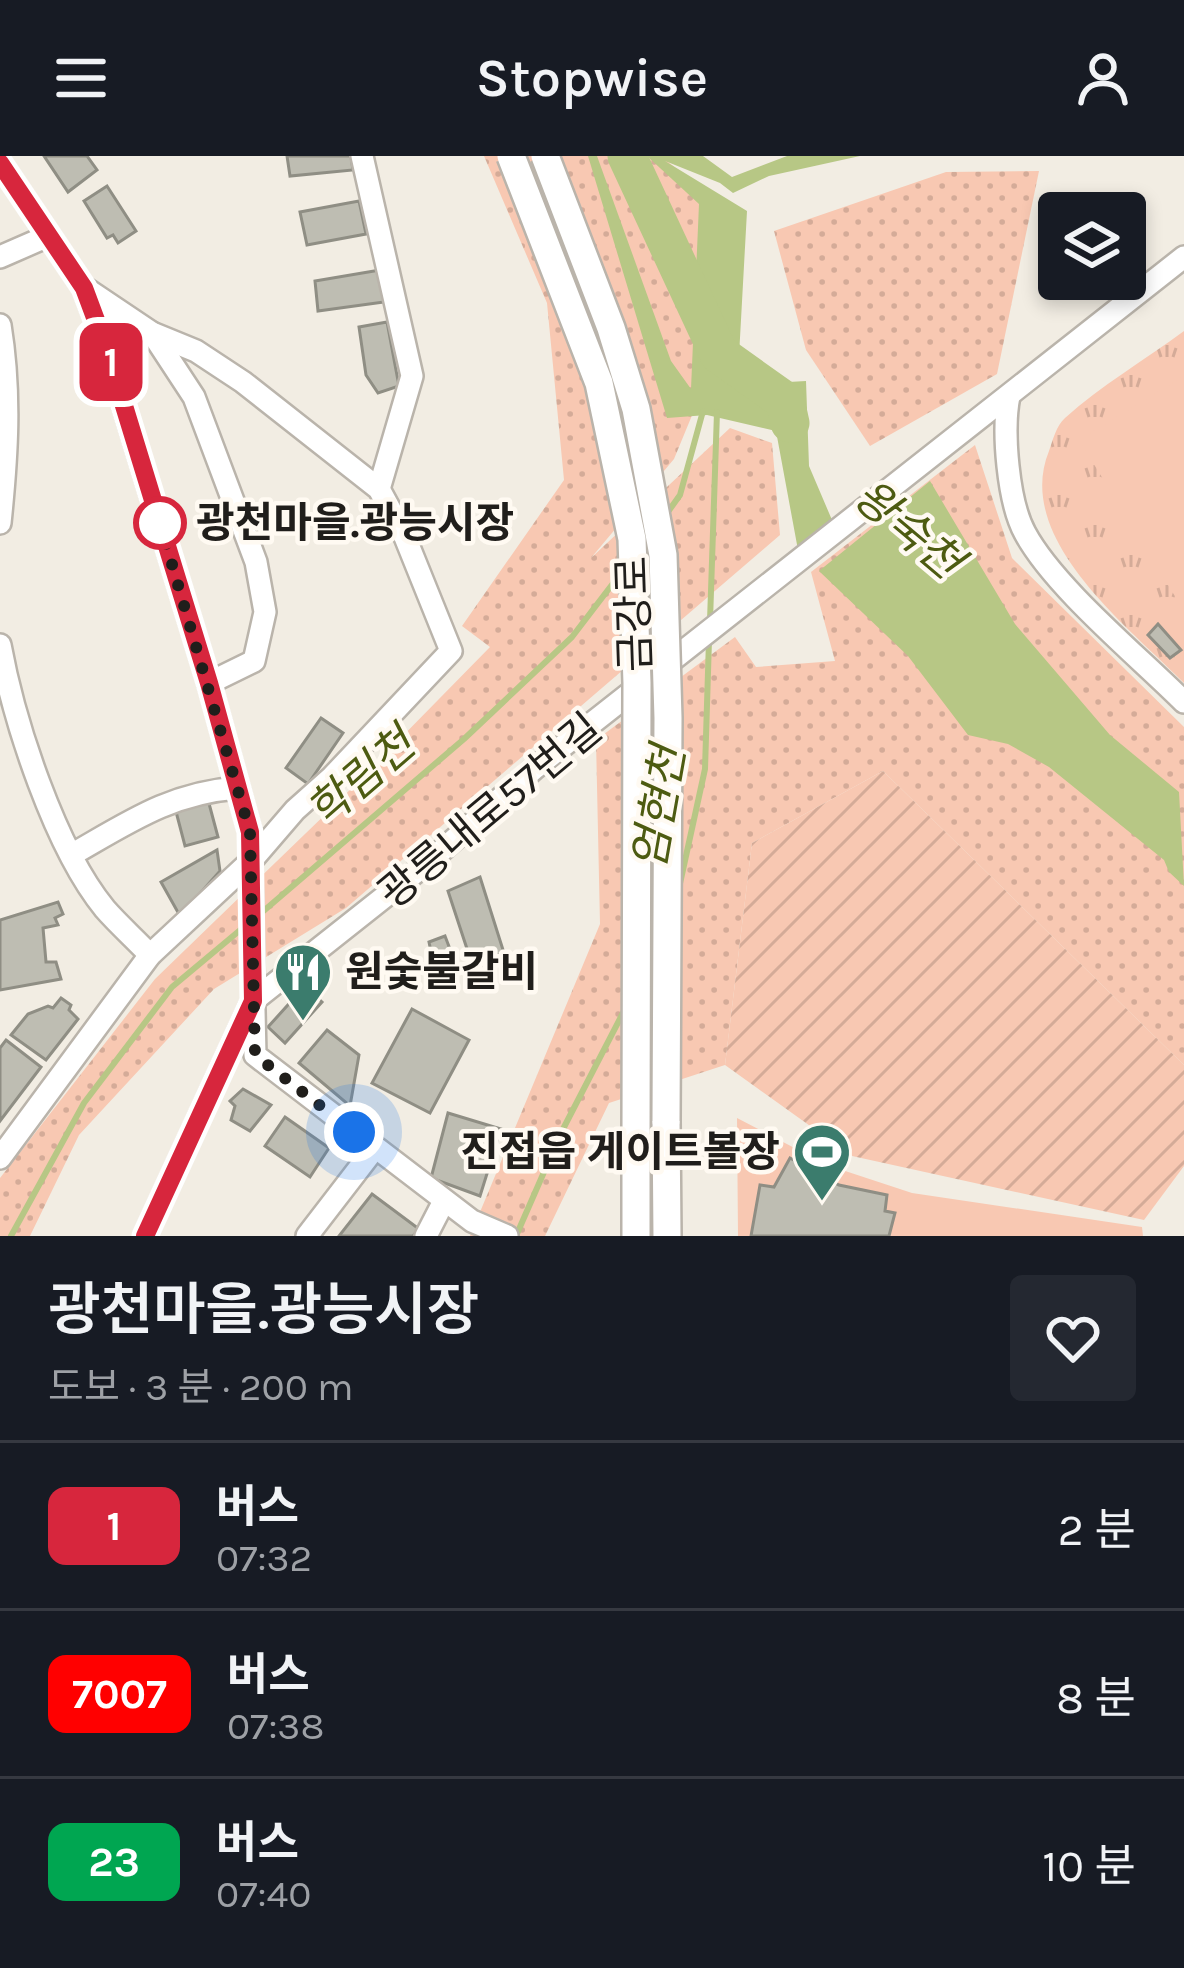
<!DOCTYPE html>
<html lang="ko">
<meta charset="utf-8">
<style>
body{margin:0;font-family:Karla,"Noto Sans KR",sans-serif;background:#242831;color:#f1f3f6;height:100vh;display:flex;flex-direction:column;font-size:45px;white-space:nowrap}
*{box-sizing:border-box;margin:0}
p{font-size:39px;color:#9ea1a6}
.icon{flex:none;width:66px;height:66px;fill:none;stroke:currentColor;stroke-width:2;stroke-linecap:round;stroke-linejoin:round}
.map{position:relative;height:1080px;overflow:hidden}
.panel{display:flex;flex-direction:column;background:#171b24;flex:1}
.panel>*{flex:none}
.badge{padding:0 24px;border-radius:18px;font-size:42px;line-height:78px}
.tools{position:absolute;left:1038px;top:36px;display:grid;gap:24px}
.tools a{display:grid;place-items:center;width:108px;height:108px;border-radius:12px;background:#171b24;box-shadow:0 6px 18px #0003;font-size:60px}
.you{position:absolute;width:60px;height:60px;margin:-30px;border:9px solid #fff;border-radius:50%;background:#1a73e8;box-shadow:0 0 0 18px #1a73e833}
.map>.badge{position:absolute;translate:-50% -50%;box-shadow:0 0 0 6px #fff}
.round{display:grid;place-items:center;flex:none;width:126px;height:126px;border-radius:12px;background:#242831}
.headline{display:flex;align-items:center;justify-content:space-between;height:204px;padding:0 48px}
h1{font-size:57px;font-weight:600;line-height:90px}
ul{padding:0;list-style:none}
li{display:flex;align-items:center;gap:36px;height:168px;padding:0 48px;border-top:3px solid #363941}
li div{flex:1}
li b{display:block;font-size:45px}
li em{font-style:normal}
li .badge{min-width:132px;font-weight:700;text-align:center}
header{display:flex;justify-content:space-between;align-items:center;height:156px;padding:0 48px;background:#171b24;font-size:54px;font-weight:600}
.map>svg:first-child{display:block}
.grass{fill:url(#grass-dots)}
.park{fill:url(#park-tufts)}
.garden{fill:url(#garden-furrows)}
.pitch{fill:#f8c8b2}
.water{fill:#b7c785}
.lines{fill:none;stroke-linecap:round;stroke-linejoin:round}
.stream{stroke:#b7c785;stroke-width:6}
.river{stroke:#b7c785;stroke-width:39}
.building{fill:#bebdb2;stroke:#8f8e84;stroke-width:3}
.minor-casing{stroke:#bab4ab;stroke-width:26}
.major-casing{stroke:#bab4ab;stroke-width:32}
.minor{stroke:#fff;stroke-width:21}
.major{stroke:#fff;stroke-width:27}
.major-bridge-casing{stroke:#bab4ab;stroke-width:32;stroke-linecap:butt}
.major-bridge{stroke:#fff;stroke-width:27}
.line-casing{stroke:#fff;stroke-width:27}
.line{stroke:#d7263d;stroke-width:18}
.walk{stroke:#201e1b;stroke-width:12;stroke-dasharray:0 21.6}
.stop-dot{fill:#fff;stroke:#d7263d;stroke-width:6}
.labels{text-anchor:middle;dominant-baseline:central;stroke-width:9;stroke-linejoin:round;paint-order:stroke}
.stop-label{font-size:42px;font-weight:bold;fill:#201e1b;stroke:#fffaf2;text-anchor:start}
.street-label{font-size:42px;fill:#201e1b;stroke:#fffaf2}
.poi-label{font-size:42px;font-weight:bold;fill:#201e1b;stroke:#fffaf2;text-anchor:start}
.water-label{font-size:45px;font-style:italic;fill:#4d5b11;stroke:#fffaf2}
</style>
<header><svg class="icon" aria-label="menu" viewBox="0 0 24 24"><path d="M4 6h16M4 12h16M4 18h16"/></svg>Stopwise<svg class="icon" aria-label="person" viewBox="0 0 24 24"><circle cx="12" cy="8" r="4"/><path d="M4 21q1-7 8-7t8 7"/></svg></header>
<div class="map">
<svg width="1184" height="1080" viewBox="0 0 1184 1080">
<defs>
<pattern id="grass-dots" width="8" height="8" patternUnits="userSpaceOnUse" patternTransform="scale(3)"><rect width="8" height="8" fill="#f8c8b2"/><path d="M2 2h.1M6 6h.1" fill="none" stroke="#d4ab98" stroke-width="1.8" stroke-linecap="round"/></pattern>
<pattern id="park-tufts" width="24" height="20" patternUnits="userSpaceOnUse" patternTransform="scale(3)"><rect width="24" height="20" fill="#f8c8b2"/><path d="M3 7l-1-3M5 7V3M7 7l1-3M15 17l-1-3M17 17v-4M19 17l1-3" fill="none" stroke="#d4ab98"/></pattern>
<pattern id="garden-furrows" width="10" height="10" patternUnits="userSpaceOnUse" patternTransform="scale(3)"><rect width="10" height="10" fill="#f8c8b2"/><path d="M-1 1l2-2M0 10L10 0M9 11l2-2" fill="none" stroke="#d4ab98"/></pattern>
</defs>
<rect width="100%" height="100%" fill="#f2ede3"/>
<g class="grass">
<polygon points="484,0 661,0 712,42 700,240 674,303 591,402 730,272 772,287 780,379 346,752 214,833 79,979 30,1080 0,1080 0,1022 155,823 335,649 490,491 462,470 564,324 547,147"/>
<polygon points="1039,15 997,218 870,290 806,194 774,75 946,16"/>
<polygon points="975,289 1012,402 1184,571 1184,909 883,615 752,687 725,909 609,947 545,1080 470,1080 600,768 596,584 735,481 756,511 835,505 811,416"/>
</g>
<path class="park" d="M 1184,175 L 1184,527 C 1129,471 1013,383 1049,295 C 1053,284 1056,270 1065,262 C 1100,230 1145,204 1184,175 Z"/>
<polygon class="garden" points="883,615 1184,909 1184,1010 1144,1064 852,1000 725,909 752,687"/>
<g class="pitch">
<polygon points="1184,220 1184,455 1079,284"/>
<polygon points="737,962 827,1009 912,1037 1142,1071 1143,1080 738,1080"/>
</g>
<g class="water">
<polygon points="588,0 597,0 671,205 691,233 699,48 647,0 703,0 732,21 787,0 860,0 769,20 733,37 720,27 665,5 747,55 739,200 752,228 806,225 809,310 832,364 798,394 776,275 707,259 667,262"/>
<polygon points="930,325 1015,468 1110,579 1179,636 1184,730 1169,716 1164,704 1049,611 1008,588 968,579 908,500 819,415"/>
</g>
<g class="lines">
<g class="stream">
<polyline points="665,360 680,339 703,255"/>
<polyline points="710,465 717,256"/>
<polyline points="679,732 705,613 709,484"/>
<polyline points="260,758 464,583 572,481 624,413"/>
<polyline points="11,1080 84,947 172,831 245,770"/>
<polyline points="516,1080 562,975 625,853"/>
</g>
<polyline class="river" points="627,0 719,198 785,245 790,267"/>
</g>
<g class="building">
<polygon points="44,0 87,0 97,14 68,36"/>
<polygon points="287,0 351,0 353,14 290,20"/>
<polygon points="107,30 136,75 118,87 113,79 107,82 84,45"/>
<polygon points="359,45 366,78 307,89 300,56"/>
<polygon points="380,114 384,146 318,155 315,125"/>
<polygon points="387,166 399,230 378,237 366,219 359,171"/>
<polygon points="1158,468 1181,494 1170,502 1148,479"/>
<polygon points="321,562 343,577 308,628 286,612"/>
<polygon points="207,640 218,681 185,690 174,648"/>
<polygon points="217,694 220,715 180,760 161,726"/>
<polygon points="480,721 504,797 472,808 448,735"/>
<polygon points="58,746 63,758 55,762 58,769 43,772 46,806 56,806 61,823 0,834 0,764"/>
<polygon points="445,780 456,809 435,815 429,786"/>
<polygon points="305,830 322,846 285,887 268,871"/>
<polygon points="61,842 71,849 69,854 78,863 46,904 11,879 28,858 48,850 53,852"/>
<polygon points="412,853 469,884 430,957 372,927"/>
<polygon points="327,874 359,899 350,950 299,907"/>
<polygon points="6,884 41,911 0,965 0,892"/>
<polygon points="243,933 271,949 250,975 231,964 235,950 230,945"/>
<polygon points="448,957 501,973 480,1040 431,1022"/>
<polygon points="285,961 329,992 310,1021 265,990"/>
<polygon points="790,1002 839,1029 887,1039 885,1055 895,1057 889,1080 751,1080 760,1029 774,1031"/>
<polygon points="372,1038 419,1073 413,1080 339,1080"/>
</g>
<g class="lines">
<g class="minor-casing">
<g id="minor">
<polyline points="362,0 412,220 379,333"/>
<polyline points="0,7 84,132 106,192 209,527 250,676 255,899 472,1065 507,1080"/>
<polyline points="0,101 48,80"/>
<path d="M 0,169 C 11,237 7,299 0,367"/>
<polyline points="152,177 194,241 256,406 265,456 254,505 209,527"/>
<path d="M 1009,240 C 1002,275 1008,346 1025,377 C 1054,431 1138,500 1184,546"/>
<path d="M 0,489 C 14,566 55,692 105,753 C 119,769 136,784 150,799"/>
<path d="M 73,698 C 129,666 171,637 237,632"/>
<polyline points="253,845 431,704 535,612 1184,101"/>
<polyline points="0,1002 150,799 252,704 295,654 332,621 451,495 405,381 379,333 243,226 196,195 152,177 85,132"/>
<polyline points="145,1080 250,851"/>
<polyline points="307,1080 374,993"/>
<polyline points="426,1080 444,1045"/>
</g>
</g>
<g class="major-casing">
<g id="major">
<polyline points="666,965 667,1080"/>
<polyline points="636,984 636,1080"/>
</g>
</g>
<use href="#minor" class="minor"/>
<use href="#major" class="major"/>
<g class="major-bridge-casing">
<g id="major-bridge">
<polyline points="511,0 599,227 632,383 637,527 636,984"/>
<polyline points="545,0 611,172 636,253 663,399 668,562 666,965"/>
</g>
</g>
<use href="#major-bridge" class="major-bridge"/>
</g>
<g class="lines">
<g class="line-casing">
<polyline id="line" points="0,7 84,132 106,191 209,527 250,676 253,845 145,1080"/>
</g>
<use href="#line" class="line"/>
<polyline class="walk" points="160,367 250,676 255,899 354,976"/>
</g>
<defs>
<g id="restaurant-pin" transform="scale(3)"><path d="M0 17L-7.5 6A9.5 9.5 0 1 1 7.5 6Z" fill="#3b7c6d" stroke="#fffaf2"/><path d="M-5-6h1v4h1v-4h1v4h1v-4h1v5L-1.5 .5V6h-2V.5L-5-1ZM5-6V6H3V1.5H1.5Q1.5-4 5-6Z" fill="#fff"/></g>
<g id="stadium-pin" transform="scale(3)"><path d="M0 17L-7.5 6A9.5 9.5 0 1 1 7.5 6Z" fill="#3b7c6d" stroke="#fffaf2"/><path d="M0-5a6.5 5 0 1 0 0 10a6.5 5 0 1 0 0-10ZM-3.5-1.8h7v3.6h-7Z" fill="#fff"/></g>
</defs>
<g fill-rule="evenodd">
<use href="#restaurant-pin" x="303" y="816"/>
<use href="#stadium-pin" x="822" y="996"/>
</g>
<circle class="stop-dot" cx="160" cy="367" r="24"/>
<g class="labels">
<g class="stop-label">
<text x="196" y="367">광천마을.광능시장</text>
</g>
<g class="street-label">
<text transform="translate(634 458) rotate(-92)">금강로</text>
<text transform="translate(490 655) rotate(-40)">광릉내로57번길</text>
</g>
<g class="poi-label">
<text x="345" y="816">원숯불갈비</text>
<text x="780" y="996" text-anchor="end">진접읍 게이트볼장</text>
</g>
<g class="water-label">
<text transform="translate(908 373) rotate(40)">왕숙천</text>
<text transform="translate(361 622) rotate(-41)">학림천</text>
<text transform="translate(659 652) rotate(-80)">엄현천</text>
</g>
</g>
</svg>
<div class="tools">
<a><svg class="icon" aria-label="layers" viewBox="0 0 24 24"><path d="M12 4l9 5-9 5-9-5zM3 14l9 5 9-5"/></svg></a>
</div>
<div class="you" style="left:354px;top:976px"></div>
<b class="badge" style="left:111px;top:206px;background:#d7263d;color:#fff">1</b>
</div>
<section class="panel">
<div class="headline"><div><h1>광천마을.광능시장</h1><p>도보 · 3 분 · 200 m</p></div><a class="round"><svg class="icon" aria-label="heart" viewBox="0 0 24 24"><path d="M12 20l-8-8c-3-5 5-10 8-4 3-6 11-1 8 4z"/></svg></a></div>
<ul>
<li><span class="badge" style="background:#d7263d;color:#fff">1</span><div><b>버스</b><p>07:32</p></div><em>2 분</em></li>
<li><span class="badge" style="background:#f00;color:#fff">7007</span><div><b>버스</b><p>07:38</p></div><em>8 분</em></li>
<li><span class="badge" style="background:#00a651;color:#fff">23</span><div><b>버스</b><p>07:40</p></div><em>10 분</em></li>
</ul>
</section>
